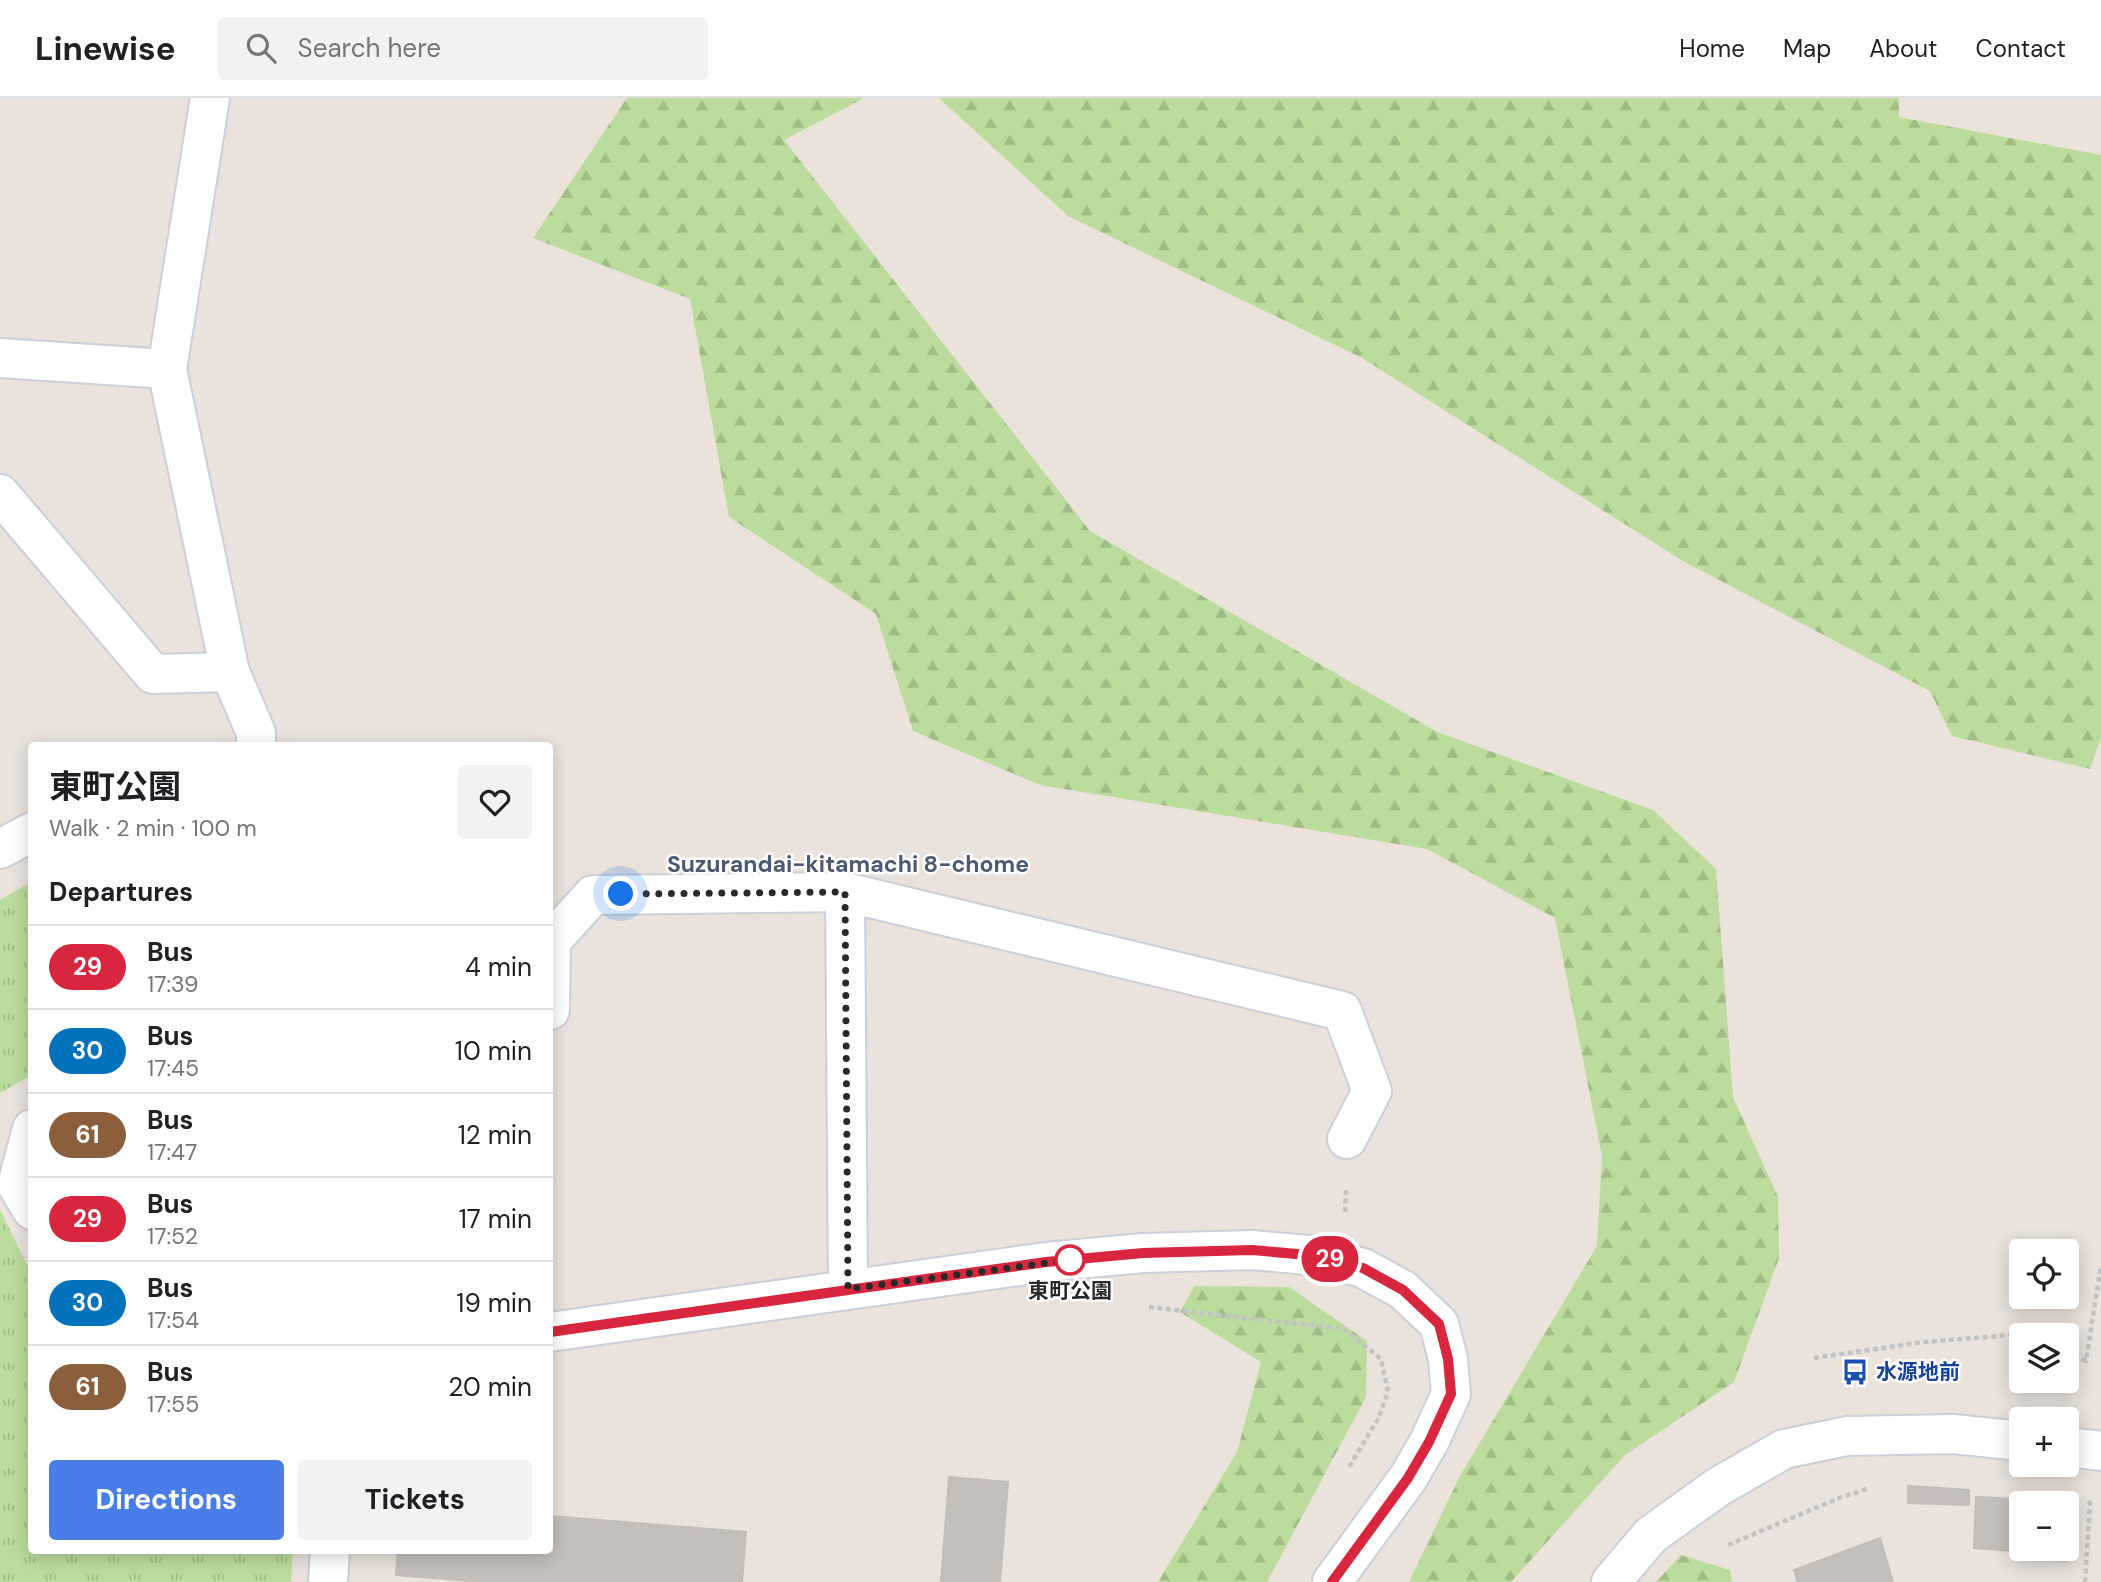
<!DOCTYPE html>
<meta charset="utf-8">
<style>
body{margin:0;font-family:"DM Sans","Noto Sans JP",sans-serif;background:#f2f2f2;color:#202124;height:100vh;display:flex;flex-direction:column;font-size:26px;white-space:nowrap}
*{box-sizing:border-box;margin:0}
p{font-size:23px;color:#757577}
.icon{flex:none;width:38px;height:38px;fill:none;stroke:currentColor;stroke-width:2;stroke-linecap:round;stroke-linejoin:round}
.map{position:relative;flex:1;overflow:hidden}
.side{position:absolute;left:28px;top:644px;width:525px;height:812px;display:flex;flex-direction:column;background:#fff;border-radius:7px;box-shadow:0 4px 18px #0003}
.side>*{flex:none}
.badge{padding:0 14px;border-radius:23px;font-size:24px;line-height:46px}
.buttons{position:absolute;left:2009px;top:1141px;display:grid;gap:14px}
.buttons a{display:grid;place-items:center;width:70px;height:70px;border-radius:7px;background:#fff;box-shadow:0 4px 18px #0003;font-size:35px}
.you{position:absolute;width:35px;height:35px;margin:-18px;border:5px solid #fff;border-radius:50%;background:#1a73e8;box-shadow:0 0 0 10px #1a73e833}
.map>.badge{position:absolute;translate:-50% -50%;box-shadow:0 0 0 4px #fff}
h2{padding:0 21px;font-size:26px;line-height:63px}
.round{display:grid;place-items:center;flex:none;width:74px;height:74px;border-radius:7px;background:#f2f2f2}
.overview{display:flex;align-items:center;justify-content:space-between;height:119px;padding:0 21px}
h1{font-size:33px;font-weight:700;line-height:52px}
.button{display:flex;gap:14px;margin-top:auto;padding:14px 21px}
.button a{flex:1;height:80px;border-radius:7px;background:#497ee9;color:#fff;font-size:28px;font-weight:700;line-height:80px;text-align:center}
.button a+a{background:#f2f2f2;color:#202124}
ul{padding:0;list-style:none}
li{display:flex;align-items:center;gap:21px;height:84px;padding:0 21px;border-top:2px solid #e0e0e0}
li div{flex:1}
li b{display:block;font-size:26px}
li em{font-style:normal}
li .badge{min-width:77px;font-weight:700;text-align:center}
header{display:flex;align-items:center;gap:42px;box-sizing:border-box;height:98px;padding:0 35px;background:#fff;border-bottom:2px solid #e0e0e0}
header strong{font-size:33px}
nav{display:flex;gap:38px;margin-inline-start:auto;font-size:24px}
.search{width:490px;height:63px;background:#f2f2f2;display:flex;align-items:center;gap:18px;box-sizing:border-box;padding:0 24px;border-radius:7px;color:#757577;font-size:26px}
.map>svg:first-child{display:block}
.forest{fill:url(#forest-firs)}
.park{fill:url(#park-tufts)}
.building{fill:#c5bfbb;stroke:#c5bdb5;stroke-width:2}
.lines{fill:none;stroke-linecap:round;stroke-linejoin:round}
.minor-casing{stroke:#cacfd9;stroke-width:42}
.path{stroke:#c3c3c3;stroke-width:4.5;stroke-dasharray:5 3.5;stroke-linecap:butt}
.minor{stroke:#fff;stroke-width:38}
.line-casing{stroke:#fff;stroke-width:16}
.line{stroke:#d7263d;stroke-width:10}
.walk{stroke:#292929;stroke-width:7;stroke-dasharray:0 12.6}
.stop-dot{fill:#fff;stroke:#d7263d;stroke-width:3.5}
.labels{text-anchor:middle;dominant-baseline:central;stroke-width:5;stroke-linejoin:round;paint-order:stroke}
.stop-label{font-size:21px;font-weight:bold;fill:#292929;stroke:#fff}
.transit-label{font-size:21px;font-weight:bold;fill:#164399;stroke:#fff;text-anchor:start}
.neighbourhood-label{font-size:23px;font-weight:bold;fill:#4d5a75;stroke:#fff}
</style>
<header>
<strong>Linewise</strong>
<div class="search"><svg class="icon" aria-label="search" viewBox="0 0 24 24"><circle cx="10" cy="10" r="6"/><path d="M15 15l6 6"/></svg>Search here</div>
<nav><a>Home</a><a>Map</a><a>About</a><a>Contact</a></nav>
</header>
<div class="map">
<svg width="2101" height="1484" viewBox="0 0 2101 1484">
<defs>
<pattern id="forest-firs" width="22" height="20" patternUnits="userSpaceOnUse" patternTransform="scale(1.75)"><rect width="22" height="20" fill="#bbdc9c"/><path d="M5 1l3.5 6h-7zM16 11l3.5 6h-7z" fill="#a1bd86"/></pattern>
<pattern id="park-tufts" width="24" height="20" patternUnits="userSpaceOnUse" patternTransform="scale(1.75)"><rect width="24" height="20" fill="#bbdc9c"/><path d="M3 7l-1-3M5 7V3M7 7l1-3M15 17l-1-3M17 17v-4M19 17l1-3" fill="none" stroke="#a1bd86"/></pattern>
</defs>
<rect width="100%" height="100%" fill="#eae2db"/>
<g class="forest">
<polygon points="627,0 864,0 784,42 1090,433 1437,634 1653,712 1716,771 1733,999 1778,1099 1779,1160 1734,1284 1625,1357 1511,1484 1409,1484 1460,1378 1597,1148 1602,1058 1555,820 1427,751 1040,687 913,633 876,516 729,419 690,201 533,140"/>
<polygon points="939,0 1899,0 1899,19 2101,57 2101,640 2090,671 1952,638 1930,593 1683,463 1362,260 1068,118"/>
<polygon points="1194,1188 1289,1189 1367,1243 1366,1299 1267,1484 1158,1484 1237,1354 1261,1264 1180,1214"/>
<polygon points="1681,1457 1730,1472 1732,1484 1656,1484"/>
</g>
<g class="park">
<polygon points="31,784 31,977 0,995 0,802"/>
<polygon points="0,1112 31,1175 32,1452 293,1453 291,1484 0,1484"/>
</g>
<g class="building">
<polygon points="949,1379 1008,1384 1000,1484 941,1484"/>
<polygon points="1908,1388 1969,1392 1969,1407 1908,1405"/>
<polygon points="1976,1399 2015,1401 2013,1453 1974,1450"/>
<polygon points="2017,1401 2047,1403 2047,1405 2021,1405 2021,1451 2043,1451 2043,1457 2014,1458"/>
<polygon points="550,1418 746,1434 742,1484 484,1484 396,1477 398,1452 550,1452"/>
<polygon points="2067,1436 2067,1463 2047,1462 2049,1451 2067,1451"/>
<polygon points="1880,1440 1893,1484 1798,1484 1794,1472"/>
</g>
<g class="lines">
<g class="minor-casing">
<g id="minor">
<polyline points="210,0 167,271 230,574 256,635 256,648"/>
<polyline points="0,260 167,271"/>
<polyline points="0,396 153,576 230,574"/>
<polyline points="0,751 32,734"/>
<polyline points="845,794 848,1191"/>
<polyline points="550,912 551,843 593,797 845,794 1342,913 1372,993 1347,1041"/>
<polyline points="32,1031 17,1087 32,1112"/>
<polyline points="550,1234 1046,1164 1143,1155 1252,1152 1319,1158 1363,1170 1403,1192 1439,1226 1448,1261 1451,1296 1429,1344 1408,1380 1332,1484"/>
<polyline points="2067,1349 2101,1353"/>
<polyline points="328,1484 330,1452"/>
<polyline points="1611,1484 1651,1437 1718,1389 1784,1351 1847,1338 1953,1336 2021,1343"/>
</g>
</g>
<g class="path">
<polyline points="1345,1114 1346,1091"/>
<polyline points="1149,1209 1344,1231 1381,1261 1388,1294 1378,1321 1349,1369"/>
<polyline points="2067,1252 2086,1263 2101,1167"/>
<polyline points="1814,1260 1924,1244 2037,1235 2042,1237"/>
<polyline points="1728,1447 1839,1400 1869,1390"/>
<polyline points="2085,1484 2090,1405 2087,1403"/>
</g>
<use href="#minor" class="minor"/>
</g>
<g class="lines">
<g class="line-casing">
<polyline id="line" points="550,1234 1046,1164 1143,1155 1252,1152 1319,1158 1363,1170 1403,1192 1439,1226 1448,1261 1451,1296 1429,1344 1408,1380 1332,1484"/>
</g>
<use href="#line" class="line"/>
<polyline class="walk" points="621,796 845,794 848,1191 1070,1162"/>
</g>
<defs>
<g id="bus-bare" transform="scale(2.1)"><path d="M-5-6H5V4H4V6H2V4H-2V6H-4V4H-5ZM-3.5-4V0h7V-4ZM-3.5 1.2v1.5H-2V1.2ZM2 1.2v1.5H3.5V1.2Z" fill="#1a4fb4" stroke="#fff" stroke-width="2.5" paint-order="stroke"/></g>
</defs>
<g fill-rule="evenodd">
<use href="#bus-bare" x="1855" y="1274"/>
</g>
<circle class="stop-dot" cx="1070" cy="1162" r="14"/>
<g class="labels">
<g class="stop-label">
<text x="1070" y="1193">東町公園</text>
</g>
<g class="transit-label">
<text x="1876" y="1274">水源地前</text>
</g>
<g class="neighbourhood-label">
<text x="848" y="766">Suzurandai-kitamachi 8-chome</text>
</g>
</g>
</svg>
<div class="buttons">
<a><svg class="icon" aria-label="locate" viewBox="0 0 24 24"><circle cx="12" cy="12" r="6"/><path d="M12 2v4M12 18v4M2 12h4M18 12h4"/></svg></a>
<a><svg class="icon" aria-label="layers" viewBox="0 0 24 24"><path d="M12 4l9 5-9 5-9-5zM3 14l9 5 9-5"/></svg></a>
<a>+</a>
<a>−</a>
</div>
<div class="you" style="left:621px;top:796px"></div>
<b class="badge" style="left:1330px;top:1161px;background:#d7263d;color:#fff">29</b>
<section class="side">
<div class="overview"><div><h1>東町公園</h1><p>Walk · 2 min · 100 m</p></div><a class="round"><svg class="icon" aria-label="heart" viewBox="0 0 24 24"><path d="M12 20l-8-8c-3-5 5-10 8-4 3-6 11-1 8 4z"/></svg></a></div>
<h2>Departures</h2>
<ul>
<li><span class="badge" style="background:#d7263d;color:#fff">29</span><div><b>Bus</b><p>17:39</p></div><em>4 min</em></li>
<li><span class="badge" style="background:#0072bc;color:#fff">30</span><div><b>Bus</b><p>17:45</p></div><em>10 min</em></li>
<li><span class="badge" style="background:#8b5e3c;color:#fff">61</span><div><b>Bus</b><p>17:47</p></div><em>12 min</em></li>
<li><span class="badge" style="background:#d7263d;color:#fff">29</span><div><b>Bus</b><p>17:52</p></div><em>17 min</em></li>
<li><span class="badge" style="background:#0072bc;color:#fff">30</span><div><b>Bus</b><p>17:54</p></div><em>19 min</em></li>
<li><span class="badge" style="background:#8b5e3c;color:#fff">61</span><div><b>Bus</b><p>17:55</p></div><em>20 min</em></li>
</ul>
<div class="button"><a>Directions</a><a>Tickets</a></div>
</section>
</div>
